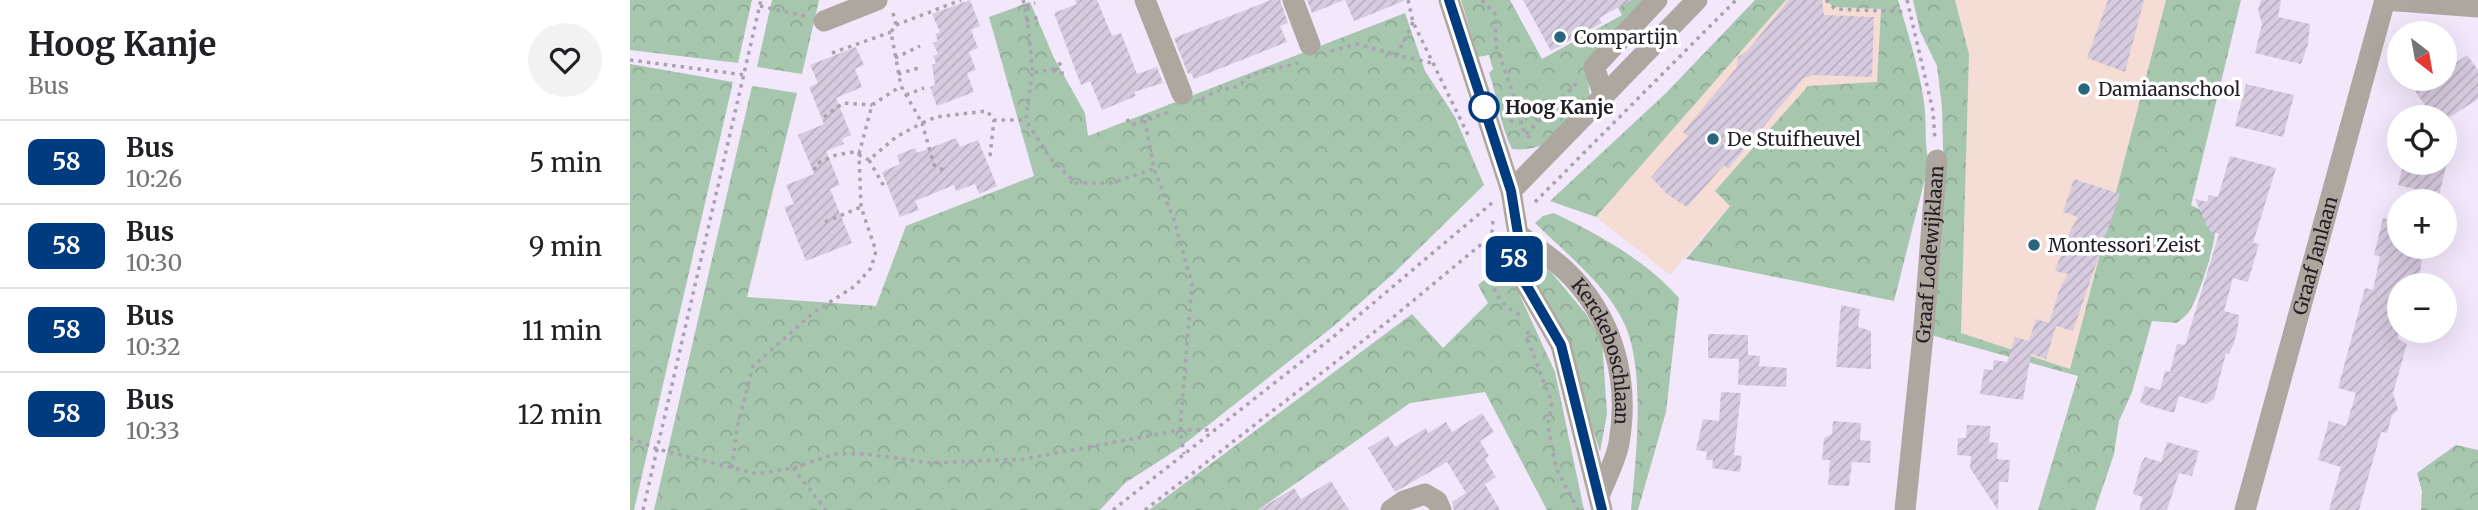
<!DOCTYPE html>
<meta charset="utf-8">
<style>
body{margin:0;font-family:Merriweather,serif;background:#f2f2f2;color:#202124;height:100vh;display:flex;flex-direction:column;font-size:26px;white-space:nowrap}
*{box-sizing:border-box;margin:0}
p{font-size:23px;color:#757577}
.icon{flex:none;width:38px;height:38px;fill:none;stroke:currentColor;stroke-width:2;stroke-linecap:round;stroke-linejoin:round}
.map{position:relative;flex:1;overflow:hidden}
.sheet{display:flex;flex-direction:column;background:#fff;width:630px}
.sheet>*{flex:none}
.badge{padding:0 14px;border-radius:10px;font-size:24px;line-height:46px}
.needle{width:46px;rotate:149deg}
.tools{position:absolute;left:1757px;top:21px;display:grid;gap:14px}
.tools a{display:grid;place-items:center;width:70px;height:70px;border-radius:50%;background:#fff;box-shadow:0 7px 28px #0002;font-size:35px}
.map>.badge{position:absolute;translate:-50% -50%;box-shadow:0 0 0 4px #fff}
.round{display:grid;place-items:center;flex:none;width:74px;height:74px;border-radius:37px;background:#f2f2f2}
.overview{display:flex;align-items:center;justify-content:space-between;height:119px;padding:0 28px}
h1{font-size:33px;font-weight:700;line-height:52px}
ul{padding:0;list-style:none}
li{display:flex;align-items:center;gap:21px;height:84px;padding:0 28px;border-top:2px solid #e0e0e0}
li div{flex:1}
li b{display:block;font-size:26px}
li em{font-style:normal}
li .badge{min-width:77px;font-weight:700;text-align:center}
main{display:flex;flex:1;min-height:0}
.map>svg:first-child{display:block}
.education{fill:#f5dcd4}
.forest{fill:url(#forest-crowns)}
.building{fill:url(#building-hatch)}
.lines{fill:none;stroke-linecap:round;stroke-linejoin:round}
.path{stroke:#aaa1b1;stroke-width:3.5;stroke-dasharray:3.5 5;stroke-linecap:butt}
.minor{stroke:#aea79f;stroke-width:21}
.line-casing{stroke:#fff;stroke-width:16}
.line{stroke:#003b80;stroke-width:10}
.poi-dot{fill:#29667d;stroke:#fff;stroke-width:2.5}
.stop-dot{fill:#fff;stroke:#003b80;stroke-width:3.5}
.labels{text-anchor:middle;dominant-baseline:central;stroke-width:7;stroke-linejoin:round;paint-order:stroke}
.poi-label{font-size:19px;fill:#231e26;stroke:#fff;text-anchor:start}
.stop-label{font-size:19px;font-weight:bold;fill:#231e26;stroke:#fff;text-anchor:start}
.street-label{font-size:19px;fill:#231e26;stroke:#fff}
</style>
<main>
<section class="sheet">
<div class="overview"><div><h1>Hoog Kanje</h1><p>Bus</p></div><a class="round"><svg class="icon" aria-label="heart" viewBox="0 0 24 24"><path d="M12 20l-8-8c-3-5 5-10 8-4 3-6 11-1 8 4z"/></svg></a></div>
<ul>
<li><span class="badge" style="background:#003b80;color:#fff">58</span><div><b>Bus</b><p>10:26</p></div><em>5 min</em></li>
<li><span class="badge" style="background:#003b80;color:#fff">58</span><div><b>Bus</b><p>10:30</p></div><em>9 min</em></li>
<li><span class="badge" style="background:#003b80;color:#fff">58</span><div><b>Bus</b><p>10:32</p></div><em>11 min</em></li>
<li><span class="badge" style="background:#003b80;color:#fff">58</span><div><b>Bus</b><p>10:33</p></div><em>12 min</em></li>
</ul>
</section>
<div class="map">
<svg width="1848" height="510" viewBox="0 0 1848 510">
<defs>
<pattern id="forest-crowns" width="20" height="18" patternUnits="userSpaceOnUse" patternTransform="scale(1.75)"><rect width="20" height="18" fill="#a6c6ae"/><path d="M2 6a3 3 0 1 1 6 0M12 15a3 3 0 1 1 6 0" fill="none" stroke="#8faa96"/></pattern>
<pattern id="building-hatch" width="6" height="6" patternUnits="userSpaceOnUse" patternTransform="scale(1.75)"><rect width="6" height="6" fill="#d7cbe0"/><path d="M-1 1l2-2M0 6l6-6M5 7l2-2" fill="none" stroke="#b8aec0"/></pattern>
</defs>
<rect width="100%" height="100%" fill="#f3e7fc"/>
<g class="education">
<polygon points="1156,0 1195,0 1204,7 1251,9 1247,83 1086,192 1100,205 1040,275 966,217"/>
<polygon points="1325,0 1536,0 1440,369 1331,333 1339,54"/>
</g>
<g class="forest">
<polygon points="0,0 122,0 108,63 0,50"/>
<polygon points="142,0 189,0 172,74 127,67"/>
<path d="M 831,0 L 880,0 L 912,59 L 992,15 L 984,0 L 1017,0 L 957,62 L 960,103 C 935,127 920,153 882,149 C 870,125 868,98 859,73 L 863,69 L 859,55 L 848,57 Z"/>
<polygon points="1125,0 1156,0 966,217 920,201 1036,93"/>
<path d="M 1195,0 L 1268,0 C 1278,33 1289,68 1294,102 C 1297,123 1294,143 1299,163 L 1264,301 L 1056,259 L 1100,206 L 1085,191 L 1178,86 L 1247,82 L 1251,9 L 1204,7 Z"/>
<path d="M 1283,0 L 1325,0 L 1339,54 L 1331,333 L 1440,369 L 1536,0 L 1611,0 L 1561,205 L 1585,217 C 1590,234 1569,297 1559,312 C 1556,316 1550,320 1547,323 L 1522,321 L 1502,392 L 1489,421 L 1484,454 L 1465,510 L 1408,510 L 1448,376 L 1297,334 L 1314,183 L 1312,107 L 1307,66 L 1290,31 Z"/>
<polygon points="400,2 424,58 455,113 458,136 775,13 795,71 825,117 854,185 763,274 705,325 548,449 495,483 470,510 24,510 122,86 167,93 117,297 246,306 276,226 404,176 359,17"/>
<polygon points="0,64 103,82 4,510 0,510"/>
<path d="M 924,213 C 968,234 1017,261 1049,298 L 1036,412 L 1008,510 L 1001,510 C 1006,460 1016,368 994,323 C 976,284 935,253 905,223 L 913,216 Z"/>
<polygon points="895,252 922,273 956,314 972,340 977,414 970,452 956,408 893,259"/>
<polygon points="875,263 925,372 954,510 917,510 855,392 780,403 628,510 519,510 782,314 813,348 858,303 848,285"/>
<polygon points="1826,445 1848,450 1848,510 1791,510 1792,491 1787,473"/>
</g>
<g class="building">
<polygon points="340,0 350,26 341,30 348,48 339,52 346,70 337,73 344,92 307,106 300,87 305,85 302,65 306,63 303,56 308,54 303,43 308,41 305,34 310,32 302,14"/>
<polygon points="445,0 467,0 482,36 491,33 507,74 527,67 533,83 504,92 506,96 472,110 460,81 451,85 424,13 447,4"/>
<polygon points="641,0 650,0 658,23 650,26 657,42 564,79 561,73 558,74 544,38"/>
<polygon points="677,0 712,0 712,1 682,13"/>
<polygon points="715,0 774,0 774,1 724,21"/>
<polygon points="893,0 1002,0 969,18 972,23 921,51"/>
<polygon points="1159,0 1192,0 1194,15 1244,17 1242,77 1183,75 1174,78 1098,169 1094,165 1057,207 1037,194 1021,177 1058,136 1053,132 1107,67 1108,57 1117,51"/>
<polygon points="1478,0 1514,0 1495,72 1457,58"/>
<polygon points="1631,0 1651,0 1648,17 1680,24 1678,44 1671,64 1625,53 1632,24 1628,10"/>
<polygon points="226,47 234,65 225,69 232,87 206,98 221,135 212,139 214,144 196,151 210,185 200,189 222,243 176,261 154,207 164,204 156,185 184,174 168,135 194,124 179,87 188,83 180,65"/>
<polygon points="1837,55 1848,70 1848,99 1817,119 1802,115 1785,91 1803,79 1815,79 1815,70"/>
<polygon points="1616,84 1664,95 1653,137 1605,126"/>
<polygon points="326,138 330,147 348,140 367,186 349,194 345,184 326,191 324,185 285,201 289,210 270,217 252,172 270,164 267,155 285,148 287,153"/>
<polygon points="1600,156 1646,168 1623,243 1629,244 1618,282 1603,278 1594,311 1609,315 1608,327 1604,343 1599,354 1596,353 1584,399 1576,404 1549,396 1544,413 1510,403 1515,386 1530,390 1535,371 1540,372 1547,344 1555,345 1589,234 1579,231 1565,199 1577,202 1579,195 1588,197"/>
<polygon points="1784,163 1817,163 1809,195 1768,185 1773,166 1783,168"/>
<polygon points="1444,179 1490,194 1443,331 1426,326 1416,359 1401,354 1393,400 1350,394 1354,369 1363,370 1364,360 1377,362 1385,337 1399,341 1406,319 1419,323 1430,288 1438,274 1425,271 1438,235 1448,217 1433,212"/>
<polygon points="1753,218 1769,222 1769,247 1794,247 1788,285 1769,285 1768,339 1777,344 1763,393 1768,410 1762,415 1757,433 1751,432 1729,510 1699,510 1711,467 1688,460 1699,421 1716,426 1726,393 1708,388 1735,288 1743,290 1750,256 1744,255"/>
<polygon points="1211,305 1230,309 1228,327 1241,331 1241,369 1206,367"/>
<polygon points="1078,334 1118,335 1118,355 1130,356 1129,366 1157,368 1156,387 1108,385 1109,359 1078,358"/>
<polygon points="1091,392 1111,393 1104,455 1112,456 1110,472 1082,468 1083,460 1076,460 1077,452 1066,450 1073,419 1089,421"/>
<polygon points="852,413 864,432 850,441 859,456 855,459 866,477 855,484 870,510 824,510 822,502 836,493 817,462 765,492 738,448 758,436 765,447 796,428 798,433 816,422 822,432"/>
<polygon points="1203,421 1231,423 1230,440 1241,441 1240,463 1222,462 1219,486 1198,485 1200,460 1192,460 1194,438 1202,434"/>
<polygon points="1337,425 1361,426 1359,442 1368,443 1367,459 1380,460 1378,482 1369,482 1368,510 1340,468 1341,456 1327,455 1328,438 1336,438"/>
<polygon points="1537,442 1569,451 1562,476 1549,473 1537,510 1509,510 1513,497 1503,494 1511,464 1515,457 1531,462"/>
<polygon points="701,481 719,510 628,510 664,488 671,499"/>
</g>
<g class="lines">
<g class="path">
<path d="M 393,0 C 396,6 403,66 402,73 L 424,69 L 432,62"/>
<polyline points="778,0 783,22 839,137"/>
<polyline points="852,0 865,14 866,46 891,116"/>
<polyline points="1196,0 1205,9 1277,12"/>
<polyline points="1277,0 1303,111 1305,141"/>
<polyline points="130,6 175,16"/>
<polyline points="396,6 405,3"/>
<polyline points="263,13 266,25 261,32 271,86 292,123 306,117 357,111 364,120 396,120"/>
<polyline points="396,21 409,17"/>
<polyline points="783,22 767,55 806,64"/>
<polyline points="266,25 331,0"/>
<polyline points="701,51 727,44 767,55"/>
<polyline points="202,53 261,32"/>
<polyline points="265,58 290,46"/>
<polyline points="0,60 115,75"/>
<polyline points="424,69 429,74 436,72"/>
<polyline points="402,73 396,120 419,157 446,183 481,183 524,169"/>
<polyline points="268,74 292,67"/>
<polyline points="276,95 294,88"/>
<polyline points="572,99 586,91 607,87 621,75 668,63"/>
<polyline points="194,117 213,103 242,105"/>
<polyline points="497,119 501,125 542,111"/>
<polyline points="515,120 524,169 544,220 562,284 550,430 554,454"/>
<polyline points="880,122 891,116 891,126 902,142"/>
<polyline points="896,134 947,83"/>
<polyline points="229,154 242,105 271,86"/>
<polyline points="360,156 364,120"/>
<polyline points="239,160 255,188"/>
<polyline points="184,170 186,164 206,155 230,151"/>
<polyline points="905,202 1106,0"/>
<path d="M 863,221 C 860,258 850,295 890,315"/>
<polyline points="195,222 231,207"/>
<polyline points="898,331 898,341 922,403 918,425 926,468 948,510"/>
<polyline points="0,438 27,449 127,474 163,468 205,454 237,454 300,463 394,459 550,430 586,430"/>
<polyline points="102,468 107,428 123,366 183,313 225,286 241,268 246,251 231,207 229,155 239,160 266,137 292,123 304,165 315,171"/>
<polyline points="163,468 196,510"/>
<polyline points="13,510 131,0"/>
<polyline points="483,510 703,337 862,203"/>
<polyline points="515,510 761,319 866,232"/>
</g>
<g class="minor">
<polyline points="515,0 552,94"/>
<polyline points="663,0 680,45"/>
<polyline points="819,0 881,191 888,234 883,262 931,345 972,510"/>
<polyline points="1755,0 1848,7"/>
<polyline points="194,21 247,0"/>
<polyline points="974,96 964,67 1027,0"/>
<polyline points="881,191 1067,0"/>
<path id="s1" d="M 888,234 C 903,246 921,257 935,270 C 983,316 1000,379 989,443 C 986,460 976,478 970,494"/>
<polyline points="761,510 774,501 795,494 807,501 811,510"/>
<path id="s2" d="M 1275,510 L 1294,326 L 1307,160"/>
<path id="s3" d="M 1615,510 L 1755,0"/>
</g>
</g>
<g class="lines">
<g class="line-casing">
<polyline id="line" points="819,0 881,191 888,234 883,262 931,345 972,510"/>
</g>
<use href="#line" class="line"/>
</g>
<g class="poi-dot">
<circle cx="930" cy="37" r="7"/>
<circle cx="1454" cy="89" r="7"/>
<circle cx="1083" cy="139" r="7"/>
<circle cx="1404" cy="245" r="7"/>
</g>
<circle class="stop-dot" cx="854" cy="107" r="14"/>
<g class="labels">
<g class="poi-label">
<text x="944" y="37">Compartijn</text>
<text x="1468" y="89">Damiaanschool</text>
<text x="1097" y="139">De Stuifheuvel</text>
<text x="1418" y="245">Montessori Zeist</text>
</g>
<g class="stop-label">
<text x="875" y="107">Hoog Kanje</text>
</g>
<g class="street-label">
<text stroke="none"><textPath href="#s2" startOffset="257">Graaf Lodewijklaan</textPath></text>
<text stroke="none"><textPath href="#s3" startOffset="264">Graaf Janlaan</textPath></text>
<text stroke="none"><textPath href="#s1" startOffset="152">Kerckeboschlaan</textPath></text>
</g>
</g>
</svg>
<div class="tools">
<a><svg class="needle" viewBox="-14 -14 28 28"><path d="M0-13l5 13h-10z" fill="#e53935"/><path d="M0 13l5-13h-10z" fill="#757577"/></svg></a>
<a><svg class="icon" aria-label="locate" viewBox="0 0 24 24"><circle cx="12" cy="12" r="6"/><path d="M12 2v4M12 18v4M2 12h4M18 12h4"/></svg></a>
<a>+</a>
<a>−</a>
</div>
<b class="badge" style="left:884px;top:259px;background:#003b80;color:#fff">58</b>
</div>
</main>
